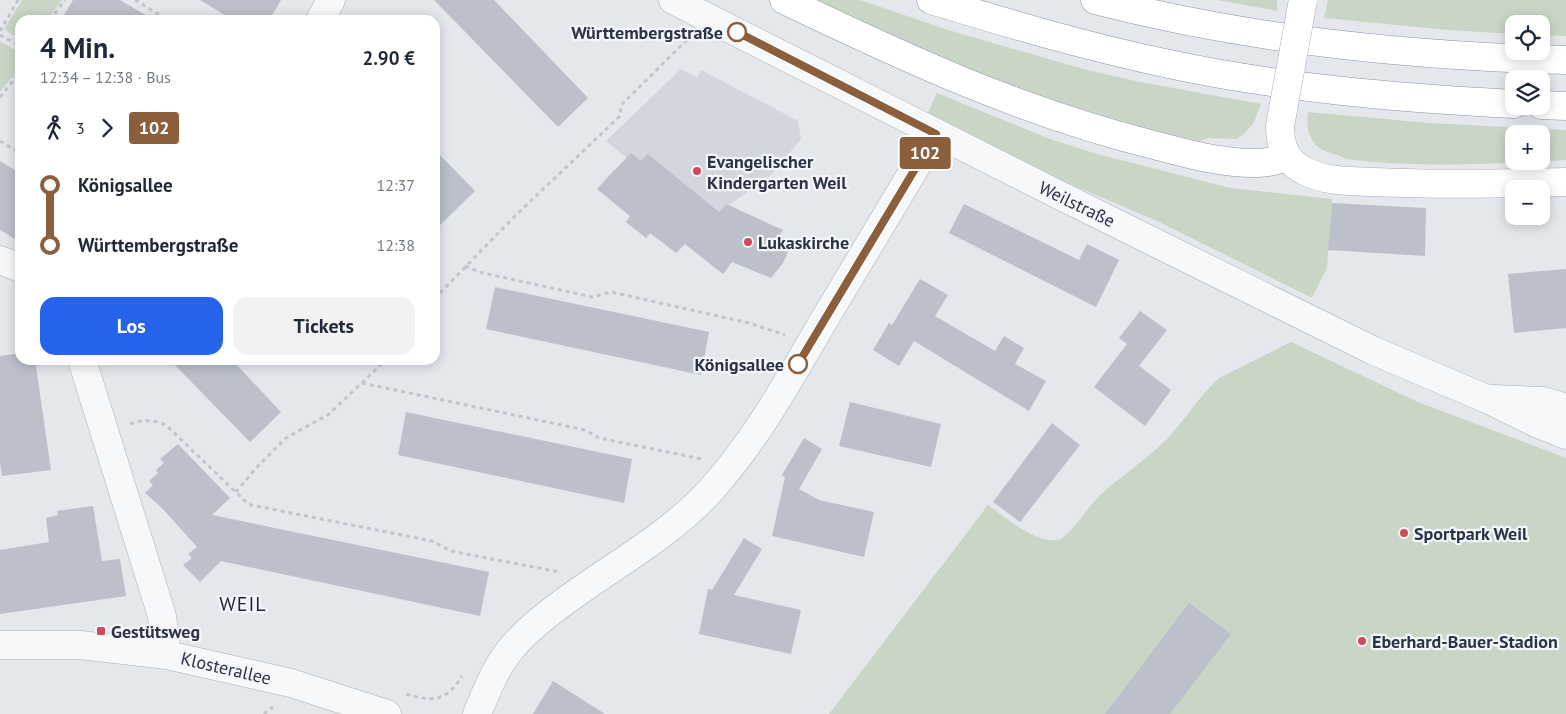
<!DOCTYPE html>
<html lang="de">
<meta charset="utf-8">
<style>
body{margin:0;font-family:"PT Sans",sans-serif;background:#f2f2f3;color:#1f2937;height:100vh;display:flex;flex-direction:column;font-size:19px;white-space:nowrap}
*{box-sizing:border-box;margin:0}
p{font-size:16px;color:#747a83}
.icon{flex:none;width:28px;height:28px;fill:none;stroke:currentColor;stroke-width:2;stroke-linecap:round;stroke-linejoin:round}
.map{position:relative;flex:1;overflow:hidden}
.details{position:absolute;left:15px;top:15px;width:425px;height:350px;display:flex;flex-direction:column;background:#fff;border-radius:15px;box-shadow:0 2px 12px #0003}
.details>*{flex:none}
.badge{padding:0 10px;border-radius:4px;font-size:18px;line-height:32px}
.buttons{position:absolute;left:1505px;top:15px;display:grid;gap:10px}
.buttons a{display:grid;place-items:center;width:45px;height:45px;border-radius:10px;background:#fff;box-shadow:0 2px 12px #0003;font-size:25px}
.map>.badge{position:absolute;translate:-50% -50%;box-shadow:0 0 0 2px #fff}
.legs{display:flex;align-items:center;gap:8px;height:55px;padding:0 25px;font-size:16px}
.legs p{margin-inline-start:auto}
.headline{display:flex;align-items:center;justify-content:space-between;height:85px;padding:0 25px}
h1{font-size:28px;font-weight:700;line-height:38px}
.cta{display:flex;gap:10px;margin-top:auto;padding:10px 25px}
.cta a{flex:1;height:58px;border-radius:15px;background:#2563eb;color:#fff;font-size:20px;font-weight:700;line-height:58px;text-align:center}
.cta a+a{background:#f2f2f3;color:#1f2937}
ul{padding:0 25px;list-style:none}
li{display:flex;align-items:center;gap:18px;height:60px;font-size:19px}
li i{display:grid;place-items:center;width:8px;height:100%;margin:0 6px;background:currentColor}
li i::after{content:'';width:12px;height:12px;margin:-6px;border:4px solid;border-radius:50%;background:#fff}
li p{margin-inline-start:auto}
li:first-child i{background:linear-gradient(#0000 50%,currentColor 0)}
li:last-child i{background:linear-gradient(currentColor 50%,#0000 0)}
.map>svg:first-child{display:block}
.built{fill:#d2d6de}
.green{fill:#c9d6c5;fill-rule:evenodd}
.building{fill:#bbc0ca}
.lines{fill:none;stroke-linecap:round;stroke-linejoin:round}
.minor-casing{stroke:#a9aeb7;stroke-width:29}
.tertiary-casing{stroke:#a9aeb7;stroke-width:29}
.secondary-casing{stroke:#a9aeb7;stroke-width:29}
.trunk-casing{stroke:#8b94a3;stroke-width:29}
.path{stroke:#c2c5cb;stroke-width:3;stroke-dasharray:4 4;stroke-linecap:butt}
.minor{stroke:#f7f8fa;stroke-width:28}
.tertiary{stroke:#f7f8fa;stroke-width:28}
.secondary{stroke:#fff;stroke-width:28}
.trunk{stroke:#fff;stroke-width:28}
.secondary-bridge-casing{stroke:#a9aeb7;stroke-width:29;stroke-linecap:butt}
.secondary-bridge{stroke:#fff;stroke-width:28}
.line-1-casing{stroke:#fff;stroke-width:11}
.line-1{stroke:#8b5e3c;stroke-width:8}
.stop-1-dot{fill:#fff;stroke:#8b5e3c;stroke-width:2.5}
.poi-dot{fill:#d1495b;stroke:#f4f6f9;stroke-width:2}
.labels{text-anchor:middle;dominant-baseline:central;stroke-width:4.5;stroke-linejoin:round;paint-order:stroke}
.stop-label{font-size:18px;font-weight:bold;fill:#2b3445;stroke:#f4f6f9;text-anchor:end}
.poi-label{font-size:18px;font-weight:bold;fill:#2b3445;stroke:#f4f6f9;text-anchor:start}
.street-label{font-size:18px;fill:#2b3445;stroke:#f4f6f9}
.quarter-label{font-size:20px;letter-spacing:1px;fill:#1d2536;stroke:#f4f6f9}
</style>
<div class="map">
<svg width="1566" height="714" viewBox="0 0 1566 714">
<rect width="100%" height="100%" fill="#e4e7ec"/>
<polygon class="built" points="681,69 697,78 701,70 798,121 801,139 770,176 729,205 726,204 713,220 733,260 723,274 685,244 676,253 651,233 646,238 626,222 630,216 597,189 614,169 618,173 627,158 606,141"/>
<g class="green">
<polygon points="22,0 62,0 47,20 20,20 20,39 4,29"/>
<polygon points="811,0 860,0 945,29 1083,69 1140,82 1261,104 1253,124 1243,135 1236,139 1209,138 1200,141 1150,130 1047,99 955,65"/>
<polygon points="1218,0 1277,0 1277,11"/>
<polygon points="1328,0 1566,0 1566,36 1541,35 1541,24 1514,24 1514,34 1448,30 1324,18"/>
<polygon points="0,41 20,53 20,67 0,92"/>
<polygon points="937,93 1050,139 1094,153 1230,188 1332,199 1327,268 1312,298 1159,222 1047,174 927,114"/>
<path d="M 1308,112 L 1429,123 L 1566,130 L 1566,160 C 1492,164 1419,168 1345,159 C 1338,154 1331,154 1323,150 C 1309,143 1306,127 1308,112 ZM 1514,134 L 1541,134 L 1541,161 L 1514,161 Z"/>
<path d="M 1291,342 L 1418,402 L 1566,458 L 1566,714 L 829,714 L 988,505 C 1005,517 1036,544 1058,540 C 1069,537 1088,508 1097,498 C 1119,477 1145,461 1167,439 C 1185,420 1199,396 1219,378 Z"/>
</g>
<g class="building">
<polygon points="73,0 120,0 154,20 61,20"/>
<polygon points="200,0 281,0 269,20 233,20"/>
<polygon points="434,0 494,0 588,98 558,127"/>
<polygon points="435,150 475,191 435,230"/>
<polygon points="631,153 641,161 648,154 719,212 726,204 783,230 780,234 791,245 783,263 771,278 732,262 723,274 685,244 676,253 650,233 646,238 626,222 630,216 597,189"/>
<polygon points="0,161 20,173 20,242 0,230"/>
<polygon points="1332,203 1426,208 1425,256 1328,250"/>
<polygon points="964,204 1079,260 1087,244 1119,260 1096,307 949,233"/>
<polygon points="1566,269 1566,328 1514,333 1508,274"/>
<polygon points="920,279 948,295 935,316 995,351 1004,336 1024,348 1015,364 1046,381 1029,411 914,341 899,366 873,350 889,323 892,325"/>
<polygon points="495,287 709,332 701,375 486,329"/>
<polygon points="1140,311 1167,330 1139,366 1171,390 1145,426 1094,387 1127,344 1119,338"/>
<polygon points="20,353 20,360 35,360 51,470 2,476 0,461 0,356"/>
<polygon points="170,360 232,360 281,412 250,442"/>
<polygon points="850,402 941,424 931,467 839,446"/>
<polygon points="406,412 632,459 624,503 398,455"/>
<polygon points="1052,423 1080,445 1020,522 993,502"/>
<polygon points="804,438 822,449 799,489 819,500 874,512 864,557 772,536 785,477 782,475"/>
<polygon points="178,444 230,498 212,515 489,572 480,616 221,561 200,582 183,565 192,558 188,554 197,547 162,508 145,493 153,485 149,481 158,473 156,470 164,463 160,459"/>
<polygon points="93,506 102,561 120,559 126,596 0,614 0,550 49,542 46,518 58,515 57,511"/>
<polygon points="744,538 762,549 734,595 801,610 791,654 699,634 708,589 712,590"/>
<polygon points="1189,603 1231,634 1170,714 1105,714"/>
<polygon points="553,681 605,714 533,714"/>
</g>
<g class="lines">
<g class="minor-casing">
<g id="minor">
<polyline points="320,20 331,0"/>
<polyline points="0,260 20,268"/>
<polyline points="82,360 162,616 167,655"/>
<polyline points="0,645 80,645 167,655 291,683 387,714"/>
<path d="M 477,714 C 486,692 495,669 510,650 C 528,628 552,610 575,594 C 621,561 672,533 710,491 C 758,438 791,376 827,315 C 863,254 900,194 936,133"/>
</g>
</g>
<g class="tertiary-casing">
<g id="tertiary">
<polyline points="673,0 1061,196 1374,351 1487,399 1536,423 1566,435"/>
<polyline points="1493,399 1543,401 1566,408"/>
</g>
</g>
<g class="secondary-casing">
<path id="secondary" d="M 1280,126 C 1280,145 1285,161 1303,170 C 1324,182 1351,181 1374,182 C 1438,185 1502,184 1566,182"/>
</g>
<g class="trunk-casing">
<g id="trunk">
<path d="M 784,0 C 905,58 1019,111 1150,144 C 1184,153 1222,164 1258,163 C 1268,163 1278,160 1287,157"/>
<path d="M 931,0 C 1010,24 1088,47 1169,64 C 1282,88 1398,98 1514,104"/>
<path d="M 1095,0 C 1249,40 1408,56 1566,60"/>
<polyline points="1541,105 1566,106"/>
</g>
</g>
<g class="path">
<polyline points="135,0 168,20"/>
<polyline points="50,20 65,0"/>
<polyline points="0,31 18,0"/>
<polyline points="0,35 20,46"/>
<polyline points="0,97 20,72"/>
<polyline points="0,141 20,153"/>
<polyline points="465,266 479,272 592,297 611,292 749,323 785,335"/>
<polyline points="435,299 441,292 516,215 620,116 621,105 689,38"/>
<polyline points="362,383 585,430 599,438 702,459"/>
<path d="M 130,424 C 143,419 154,420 166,425 L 247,503 L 251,505 L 432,541 L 451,551 L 559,572"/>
<polyline points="236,492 257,467 286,438 329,414 386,360"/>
<path d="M 406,694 C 433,702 446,702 462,676"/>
<polyline points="264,714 273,707"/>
</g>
<use href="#minor" class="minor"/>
<use href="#tertiary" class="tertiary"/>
<use href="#secondary" class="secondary"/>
<use href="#trunk" class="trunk"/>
<g class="secondary-bridge-casing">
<polyline id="secondary-bridge" points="1280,126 1303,0"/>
</g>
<use href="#secondary-bridge" class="secondary-bridge"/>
</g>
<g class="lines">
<g class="line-1-casing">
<polyline id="line-1" points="737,32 936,134 798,364"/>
</g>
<use href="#line-1" class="line-1"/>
</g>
<g class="stop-1-dot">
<circle cx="737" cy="32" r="9"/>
<circle cx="798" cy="364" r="9"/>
</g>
<g class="poi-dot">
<circle cx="697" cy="171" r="5"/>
<circle cx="748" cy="242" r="5"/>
<circle cx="1404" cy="533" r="5"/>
<rect x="96" y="626" width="10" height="10" rx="2.5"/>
<circle cx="1362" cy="641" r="5"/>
</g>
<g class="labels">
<g class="stop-label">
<text x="723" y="32">Württembergstraße</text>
<text x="784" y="364">Königsallee</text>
</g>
<g class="poi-label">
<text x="707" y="161">Evangelischer<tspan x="707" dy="21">Kindergarten Weil</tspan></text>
<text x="758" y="242">Lukaskirche</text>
<text x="1414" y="533">Sportpark Weil</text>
<text x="111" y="631">Gestütsweg</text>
<text x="1372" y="641">Eberhard-Bauer-Stadion</text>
</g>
<g class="street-label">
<text transform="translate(1077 204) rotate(26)">Weilstraße</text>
<text transform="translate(226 668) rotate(13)">Klosterallee</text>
</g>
<g class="quarter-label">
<text x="243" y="604">WEIL</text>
</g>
</g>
</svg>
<div class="buttons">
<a><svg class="icon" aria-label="locate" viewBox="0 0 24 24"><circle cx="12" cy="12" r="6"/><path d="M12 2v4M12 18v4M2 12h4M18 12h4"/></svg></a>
<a><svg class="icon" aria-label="layers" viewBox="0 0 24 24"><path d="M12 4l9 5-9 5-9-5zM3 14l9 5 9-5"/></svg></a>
<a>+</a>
<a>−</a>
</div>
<b class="badge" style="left:925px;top:153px;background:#8b5e3c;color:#fff">102</b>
<section class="details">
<div class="headline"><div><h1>4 Min.</h1><p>12:34 – 12:38 · Bus</p></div><b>2.90 €</b></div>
<div class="legs"><svg class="icon" aria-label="walk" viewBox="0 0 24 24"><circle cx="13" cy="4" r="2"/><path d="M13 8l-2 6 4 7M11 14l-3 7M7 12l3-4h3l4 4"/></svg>3<svg class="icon" aria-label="forward" viewBox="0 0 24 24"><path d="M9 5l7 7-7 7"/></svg><b class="badge" style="background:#8b5e3c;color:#fff">102</b></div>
<ul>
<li><i style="color:#8b5e3c"></i><b>Königsallee</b><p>12:37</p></li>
<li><i style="color:#8b5e3c"></i><b>Württembergstraße</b><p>12:38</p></li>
</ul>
<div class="cta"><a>Los</a><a>Tickets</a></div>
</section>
</div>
